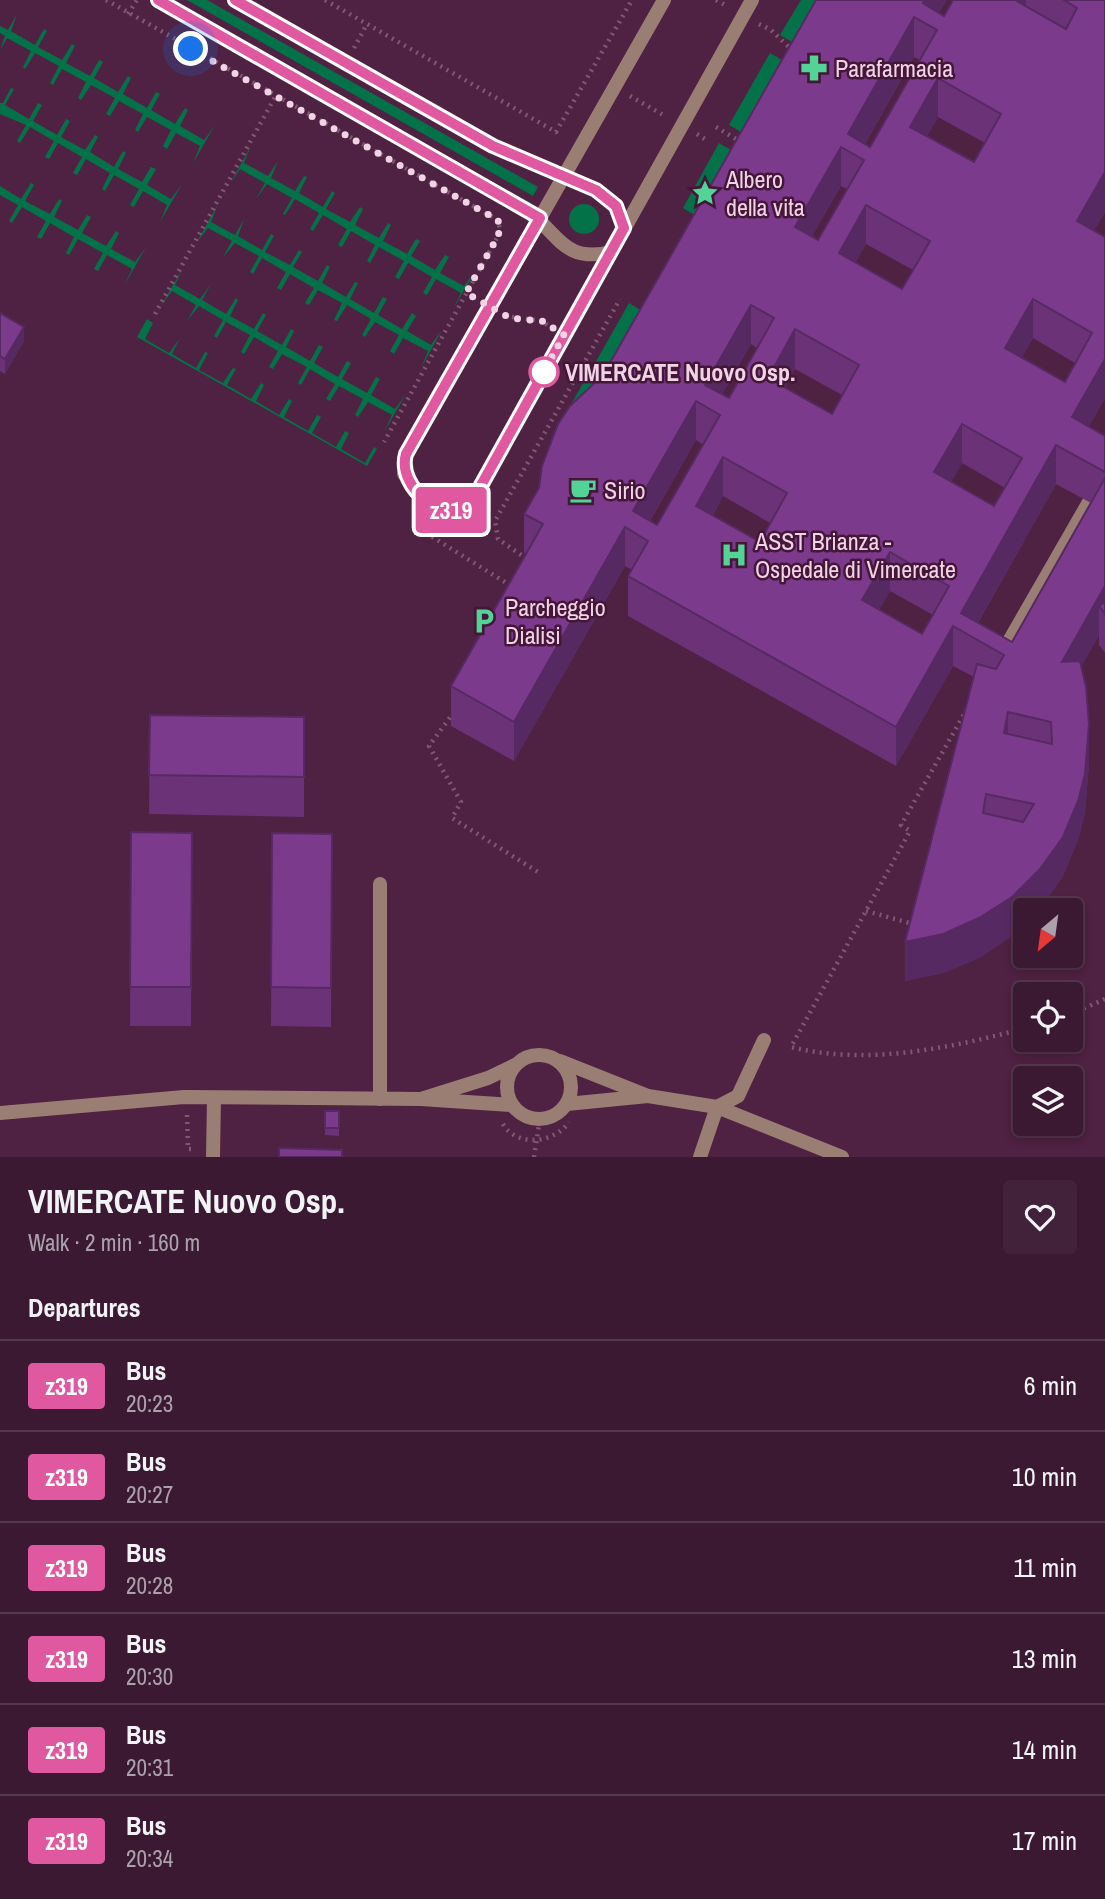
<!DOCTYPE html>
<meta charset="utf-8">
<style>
body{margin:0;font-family:"Archivo Narrow",sans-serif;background:#42223a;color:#f1f3f6;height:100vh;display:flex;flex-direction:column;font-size:26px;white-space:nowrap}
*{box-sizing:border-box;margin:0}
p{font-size:23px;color:#aca0ac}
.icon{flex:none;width:38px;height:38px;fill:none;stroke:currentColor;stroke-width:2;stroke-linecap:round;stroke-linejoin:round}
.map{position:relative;height:1157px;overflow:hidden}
.side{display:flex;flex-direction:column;background:#3b1932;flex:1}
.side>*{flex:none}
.badge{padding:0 14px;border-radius:5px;font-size:24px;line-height:46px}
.needle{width:46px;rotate:209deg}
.buttons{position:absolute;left:1013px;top:898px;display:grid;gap:14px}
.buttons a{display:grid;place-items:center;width:70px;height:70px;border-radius:7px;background:#3b1932;box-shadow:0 4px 10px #0003,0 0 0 2px #54384d;font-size:35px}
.you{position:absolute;width:35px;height:35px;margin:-18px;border:5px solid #fff;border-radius:50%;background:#1a73e8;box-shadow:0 0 0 10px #1a73e833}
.map>.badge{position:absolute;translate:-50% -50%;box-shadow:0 0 0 4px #fff}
h2{padding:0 28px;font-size:26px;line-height:63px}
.round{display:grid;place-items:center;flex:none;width:74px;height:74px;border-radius:7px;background:#42223a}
.head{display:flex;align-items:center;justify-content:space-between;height:119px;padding:0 28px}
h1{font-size:33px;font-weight:800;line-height:52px}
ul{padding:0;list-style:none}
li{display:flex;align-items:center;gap:21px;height:91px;padding:0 28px;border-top:2px solid #54384d}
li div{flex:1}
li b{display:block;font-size:26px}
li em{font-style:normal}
li .badge{min-width:77px;font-weight:700;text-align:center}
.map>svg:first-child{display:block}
.green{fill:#047249}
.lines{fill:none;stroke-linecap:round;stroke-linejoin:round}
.path{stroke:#815874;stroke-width:4.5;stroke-dasharray:2 5;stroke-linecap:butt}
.street{stroke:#9a7e74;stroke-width:14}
.wall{fill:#6b3278;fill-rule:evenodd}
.shaded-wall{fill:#572962}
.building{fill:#7c3a8c;stroke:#572962;stroke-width:2;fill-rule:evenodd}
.line-casing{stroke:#fff;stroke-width:16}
.line{stroke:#df58a0;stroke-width:10}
.walk{stroke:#f1d3e6;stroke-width:7;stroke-dasharray:0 12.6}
.stop-dot{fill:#fff;stroke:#df58a0;stroke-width:3.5}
.labels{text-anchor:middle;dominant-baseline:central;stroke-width:5;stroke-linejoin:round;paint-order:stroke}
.poi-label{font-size:24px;fill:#f1d3e6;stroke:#441638;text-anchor:start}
.stop-label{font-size:24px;font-weight:bold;fill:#f1d3e6;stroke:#441638;text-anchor:start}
</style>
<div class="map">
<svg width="1105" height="1157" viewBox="0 0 1105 1157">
<rect width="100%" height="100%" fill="#4f2142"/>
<g class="green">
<polygon points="187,0 207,0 538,187 533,196"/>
<polygon points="801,0 826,0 799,46 780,35"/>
<polygon points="17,14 11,31 35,45 44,29 47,31 38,47 62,60 72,44 75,46 66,63 90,76 99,60 103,62 94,78 118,92 128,76 131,78 123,94 147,108 156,92 160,94 151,110 175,124 185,108 188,110 180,126 204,140 215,125 193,163 200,146 176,133 167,149 163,146 171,130 147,117 138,132 135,130 143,114 119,101 110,116 106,114 115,98 91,85 81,100 78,98 86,82 62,69 53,85 50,83 59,66 35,53 25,69 23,67 31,51 7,38 0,50 5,36 0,33 0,26 8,30"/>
<polygon points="770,53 789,64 748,136 729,125"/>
<polygon points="11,88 14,89 5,105 29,119 38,103 42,105 33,121 57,135 66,119 70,121 61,137 85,150 95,135 98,137 90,152 114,167 123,151 126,153 118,169 142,182 151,167 156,169 147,185 171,199 182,184 160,222 167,205 143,191 134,207 130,205 139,189 114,175 105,191 102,189 110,173 86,159 77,175 73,173 82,157 58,143 49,159 45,157 54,141 30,127 20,143 17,141 26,125 0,114 0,103 3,103"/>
<polygon points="719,143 738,154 701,219 683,208"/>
<polygon points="251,146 244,163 268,176 278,161 271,178 295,191 304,176 307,177 299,193 323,207 332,191 335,193 326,209 350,222 360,207 363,209 355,225 379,238 388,223 391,225 383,241 407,254 416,239 420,241 411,256 435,270 445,255 449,257 440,273 464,286 475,272 453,309 461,293 436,279 427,295 423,293 432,277 408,263 399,279 395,277 404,261 379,247 370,263 367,261 375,245 351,231 342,247 338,245 347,229 323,215 313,231 310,229 319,213 295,199 285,215 283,214 292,198 267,184 256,199 265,183 240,169 230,184"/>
<polygon points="31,183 34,185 25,201 50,214 59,199 62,201 54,217 78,230 87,215 91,217 82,233 106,246 116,231 119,233 111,249 135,262 146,247 124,286 132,269 107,255 98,271 94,269 103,253 78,239 69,255 66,253 74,237 50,223 41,239 37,237 46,221 22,207 12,223 9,221 18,205 0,195 0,186 21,199"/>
<polygon points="218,204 211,222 235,235 244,219 238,236 262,250 271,234 274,236 265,252 290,265 299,250 302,252 293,267 318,281 327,265 330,267 322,283 346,297 355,282 358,283 350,299 374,313 383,297 387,299 378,315 402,329 412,313 416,316 407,331 431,345 442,330 421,368 428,351 403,338 394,354 390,351 399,335 375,322 365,337 362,335 371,319 347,305 337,321 334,320 342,303 318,290 309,305 305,303 314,288 290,274 281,290 277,288 286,272 262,258 253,274 250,272 259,256 235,243 223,257 232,241 208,228 197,242"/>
<circle cx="584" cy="219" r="15"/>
<polygon points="183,268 175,285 200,299 211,284 202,300 226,314 236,298 238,300 230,316 254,329 263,313 266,315 257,331 282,345 291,329 294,331 286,347 310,361 319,345 323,347 314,363 338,377 347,361 351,363 342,379 367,393 376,377 380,379 371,395 395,409 406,394 384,432 392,415 368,402 358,417 355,415 363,399 339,386 330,401 326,399 335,384 310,369 301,385 298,383 307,367 282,354 273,369 269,367 278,351 254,337 244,354 241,352 250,335 226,322 217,338 214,336 223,320 199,306 187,321 196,305 172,291 161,306"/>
<polygon points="629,303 647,314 613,375 594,365"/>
<polygon points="147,319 153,323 145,339 169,353 180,338 172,354 196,368 205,352 208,353 199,370 223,383 233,368 236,369 227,385 251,399 261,383 264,385 256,401 279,415 289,399 292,401 284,417 308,431 317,415 321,417 312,433 336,447 345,431 349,433 341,449 365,463 374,447 377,449 367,466 137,337"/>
<polygon points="589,373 608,383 566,413"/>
</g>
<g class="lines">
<g class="path">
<polyline points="106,0 498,220 500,230 497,238 384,442"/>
<polyline points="325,0 556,132 632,0"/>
<polyline points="716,0 727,6"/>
<polyline points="128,14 137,0"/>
<polyline points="759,24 771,30 793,51"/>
<polyline points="354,48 367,24"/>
<polyline points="630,96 665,116"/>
<polyline points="716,127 741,142"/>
<polyline points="697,134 708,141"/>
<polyline points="155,314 275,97"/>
<polyline points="505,316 542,321 550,327"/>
<polyline points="583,363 607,377"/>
<polyline points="426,533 511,586"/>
<polyline points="527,559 498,539 495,521 620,299"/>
<path d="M 967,709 L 901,825 L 910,831 L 791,1047 C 868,1066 950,1048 1026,1028"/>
<polyline points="454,712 429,746 461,802 452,818 538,872"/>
<polyline points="866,911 913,924"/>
<polyline points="1071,1014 1105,999"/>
<polyline points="187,1115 188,1149 194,1149"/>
<path d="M 503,1124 C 517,1148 555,1143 569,1122"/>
<polyline points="534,1157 540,1119"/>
</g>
<g class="street">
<path d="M 158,0 L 522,207 C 558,229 560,264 611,252"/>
<polyline points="235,0 493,146 596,190 616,206 624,228"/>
<path d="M 664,0 L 406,454 L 404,474 C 416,494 433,510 456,511 L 474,498 L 752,0"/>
<polyline points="1000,657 1089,502"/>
<polyline points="380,884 380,1099"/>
<circle cx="539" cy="1087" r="32"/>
<polyline points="560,1061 648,1096 567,1104"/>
<polyline points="648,1096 717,1107 842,1157"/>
<polyline points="512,1105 421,1099 488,1078 515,1065"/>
<polyline points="0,1113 184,1097 421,1099"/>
<polyline points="213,1157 214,1098"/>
<polyline points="700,1157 717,1107 738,1096 764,1040"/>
</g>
</g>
<g class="wall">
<path d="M 816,0 L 939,13 L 944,16 L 953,0 L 1105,0 L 1105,212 L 1094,230 L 1105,237 L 1105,398 L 1089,426 L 1105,436 L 1105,653 L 1099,645 L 1099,635 L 1081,667 L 1089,763 L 1085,813 L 1078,840 L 1063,876 L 1040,909 L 1012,936 L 979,958 L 943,973 L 905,981 L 974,677 L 953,666 L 896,766 L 628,616 L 628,576 L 632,570 L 625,566 L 514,761 L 451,726 L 451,686 L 526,554 L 524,553 L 524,514 ZM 914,57 L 920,60 L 870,147 L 865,144 ZM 938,117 L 985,143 L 974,162 L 927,136 ZM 841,186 L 847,189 L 818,240 L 812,236 ZM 866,244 L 913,270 L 902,289 L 855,263 ZM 1033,338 L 1075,363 L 1065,382 L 1022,357 ZM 751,344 L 757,348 L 729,398 L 722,394 ZM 795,369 L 842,395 L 832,414 L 785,387 ZM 696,440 L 703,445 L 657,525 L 650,521 ZM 962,463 L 1005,488 L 994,506 L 951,482 ZM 1056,484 L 1091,503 L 1012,642 L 978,623 ZM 723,496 L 770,523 L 760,542 L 713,515 ZM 890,591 L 933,615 L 922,634 L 879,610 Z"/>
<polygon points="0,313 24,341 5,374 0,371"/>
<polygon points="150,715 304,717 304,817 149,814"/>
<polygon points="131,832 192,833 191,1026 130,1026"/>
<polygon points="272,833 332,834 331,1027 271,1026"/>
<polygon points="325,1111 339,1111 339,1136 325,1135"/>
</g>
<g class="shaded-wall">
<polygon points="924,0 947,0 931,27 923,3"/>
<polygon points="1015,0 1026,0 1026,19"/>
<polygon points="914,17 914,57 858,156 848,134"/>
<polygon points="938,78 938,117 910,166 910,127"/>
<polygon points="841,147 841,186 795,266 795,227"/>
<polygon points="1105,172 1105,211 1077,260 1077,221"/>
<polygon points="866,205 866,244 839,293 839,253"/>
<polygon points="1033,299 1033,338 1005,387 1005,348"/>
<polygon points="751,305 751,344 713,411 705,385"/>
<polygon points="24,327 24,341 5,374 5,359"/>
<polygon points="795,329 795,369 768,417 768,378"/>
<polygon points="1105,359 1105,398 1073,454 1072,417"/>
<polygon points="696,401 696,440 641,536 633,511"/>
<polygon points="962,424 962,463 934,511 934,472"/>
<polygon points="1056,445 1056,484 970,636 961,613"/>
<polygon points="723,457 723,496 696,545 696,506"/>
<polygon points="625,527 625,566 514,761 514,722"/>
<polygon points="890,552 890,591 862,639 862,600"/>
<polygon points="1105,586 1105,614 1099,606 1099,635 1062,701 1062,662"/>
<polygon points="953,626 953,666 896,766 896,727"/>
<polygon points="1008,712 1008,751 1004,733"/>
<polygon points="1089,724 1089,763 1085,813 1078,840 1063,876 1040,909 1039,910 1026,910 1026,923 1012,936 979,958 943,973 905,981 905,942 979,918"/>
</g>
<g class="building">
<path d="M 816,0 L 924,0 L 923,3 L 944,16 L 953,0 L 1015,0 L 1066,29 L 1077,8 L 1064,0 L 1105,0 L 1105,172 L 1077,221 L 1105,237 L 1105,359 L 1072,417 L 1105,436 L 1105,472 L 1056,445 L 961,613 L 1012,642 L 1105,478 L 1105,586 L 1062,662 L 1080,661 L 1086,687 L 1089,724 L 1085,774 L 1078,801 L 1063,837 L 1040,869 L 1012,897 L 979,918 L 943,934 L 905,942 L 977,664 L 996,669 L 1004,655 L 953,626 L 896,727 L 628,576 L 648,541 L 625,527 L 514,722 L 451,686 L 543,524 L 524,514 L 539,488 L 542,466 L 558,424 L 570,406 L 603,375 ZM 914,17 L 937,30 L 870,147 L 848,134 ZM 938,78 L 1001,114 L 974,162 L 910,127 ZM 841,147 L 864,160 L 818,240 L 795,227 ZM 866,205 L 930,241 L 902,289 L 839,253 ZM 1033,299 L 1092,333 L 1065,382 L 1005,348 ZM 751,305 L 774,318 L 729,398 L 705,385 ZM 795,329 L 859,365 L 832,414 L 768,378 ZM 696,401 L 720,415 L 657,525 L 633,511 ZM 962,424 L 1022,458 L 994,506 L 934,472 ZM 723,457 L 787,493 L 760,542 L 696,506 ZM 890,552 L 949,586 L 922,634 L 862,600 ZM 1008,712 L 1051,722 L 1052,744 L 1004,733 ZM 986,794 L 1034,804 L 1023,822 L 983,813 Z"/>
<polygon points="0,313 24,327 5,359 0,356"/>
<polygon points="1105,602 1105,614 1099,606"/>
<polygon points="150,715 304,717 304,777 149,775"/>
<polygon points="131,832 192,833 191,987 130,987"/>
<polygon points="272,833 332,834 331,988 271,987"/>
<rect x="325" y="1111" width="14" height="17"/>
<polygon points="279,1148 342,1150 342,1157 279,1157"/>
</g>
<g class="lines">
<g class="line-casing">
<path id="line" d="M 158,0 L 540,218 L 406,454 C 396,488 448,530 474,498 L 624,228 L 616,206 L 596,190 L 493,146 L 235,0"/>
</g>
<use href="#line" class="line"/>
<polyline class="walk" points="191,49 498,220 500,230 497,238 466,293 510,318 542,321 564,335 538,382 544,372"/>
</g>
<defs>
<g id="pharmacy-bare" transform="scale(2.1)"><path d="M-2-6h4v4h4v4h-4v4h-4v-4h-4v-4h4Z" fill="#53d396" stroke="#441638" stroke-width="2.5" paint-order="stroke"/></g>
<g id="sight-bare" transform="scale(2.1)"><path d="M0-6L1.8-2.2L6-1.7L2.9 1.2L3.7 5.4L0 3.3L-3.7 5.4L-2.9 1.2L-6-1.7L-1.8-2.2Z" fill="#53d396" stroke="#441638" stroke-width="2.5" paint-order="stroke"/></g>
<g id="cafe-bare" transform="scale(2.1)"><path d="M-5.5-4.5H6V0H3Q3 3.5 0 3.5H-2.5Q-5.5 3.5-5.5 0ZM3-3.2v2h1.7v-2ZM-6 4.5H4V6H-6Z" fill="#53d396" stroke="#441638" stroke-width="2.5" paint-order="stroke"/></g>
<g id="hospital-bare" transform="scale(2.1)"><path d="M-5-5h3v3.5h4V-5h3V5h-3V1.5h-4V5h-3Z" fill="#53d396" stroke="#441638" stroke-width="2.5" paint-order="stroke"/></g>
<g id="parking-bare" transform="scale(2.1)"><path d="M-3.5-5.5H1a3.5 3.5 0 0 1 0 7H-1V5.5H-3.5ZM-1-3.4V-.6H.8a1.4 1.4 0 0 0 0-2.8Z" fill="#53d396" stroke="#441638" stroke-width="2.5" paint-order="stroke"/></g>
</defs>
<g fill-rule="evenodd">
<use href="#pharmacy-bare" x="814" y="68"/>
<use href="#sight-bare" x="705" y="193"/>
<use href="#cafe-bare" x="583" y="490"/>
<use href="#hospital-bare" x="734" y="555"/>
<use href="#parking-bare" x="484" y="621"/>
</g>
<circle class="stop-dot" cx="544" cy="372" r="14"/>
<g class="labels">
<g class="poi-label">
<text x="835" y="68">Parafarmacia</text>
<text x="726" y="179">Albero<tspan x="726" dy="28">della vita</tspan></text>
<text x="604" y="490">Sirio</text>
<text x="755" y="541">ASST Brianza -<tspan x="755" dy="28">Ospedale di Vimercate</tspan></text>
<text x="505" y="607">Parcheggio<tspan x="505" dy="28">Dialisi</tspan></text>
</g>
<g class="stop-label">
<text x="565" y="372">VIMERCATE Nuovo Osp.</text>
</g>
</g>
</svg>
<div class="buttons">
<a><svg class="needle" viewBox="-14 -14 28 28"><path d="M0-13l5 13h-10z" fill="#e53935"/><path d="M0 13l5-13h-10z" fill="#aca0ac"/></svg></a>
<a><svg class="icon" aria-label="locate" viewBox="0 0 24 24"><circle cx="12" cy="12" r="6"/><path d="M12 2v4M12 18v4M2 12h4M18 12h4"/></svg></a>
<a><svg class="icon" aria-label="layers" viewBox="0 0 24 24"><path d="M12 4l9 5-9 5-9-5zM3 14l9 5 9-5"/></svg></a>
</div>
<div class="you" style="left:191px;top:49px"></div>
<b class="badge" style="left:451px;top:510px;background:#df58a0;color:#fff">z319</b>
</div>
<section class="side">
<div class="head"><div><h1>VIMERCATE Nuovo Osp.</h1><p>Walk · 2 min · 160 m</p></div><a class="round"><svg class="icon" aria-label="heart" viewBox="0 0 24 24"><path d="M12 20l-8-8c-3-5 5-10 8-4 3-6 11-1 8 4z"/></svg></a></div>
<h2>Departures</h2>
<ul>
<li><span class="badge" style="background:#df58a0;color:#fff">z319</span><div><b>Bus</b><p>20:23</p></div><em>6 min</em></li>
<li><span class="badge" style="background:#df58a0;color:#fff">z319</span><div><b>Bus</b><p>20:27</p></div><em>10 min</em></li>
<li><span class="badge" style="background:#df58a0;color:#fff">z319</span><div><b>Bus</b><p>20:28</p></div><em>11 min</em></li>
<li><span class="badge" style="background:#df58a0;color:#fff">z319</span><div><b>Bus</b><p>20:30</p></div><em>13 min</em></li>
<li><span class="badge" style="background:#df58a0;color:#fff">z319</span><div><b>Bus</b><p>20:31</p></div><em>14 min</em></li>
<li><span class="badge" style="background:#df58a0;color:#fff">z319</span><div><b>Bus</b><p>20:34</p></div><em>17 min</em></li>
</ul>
</section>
